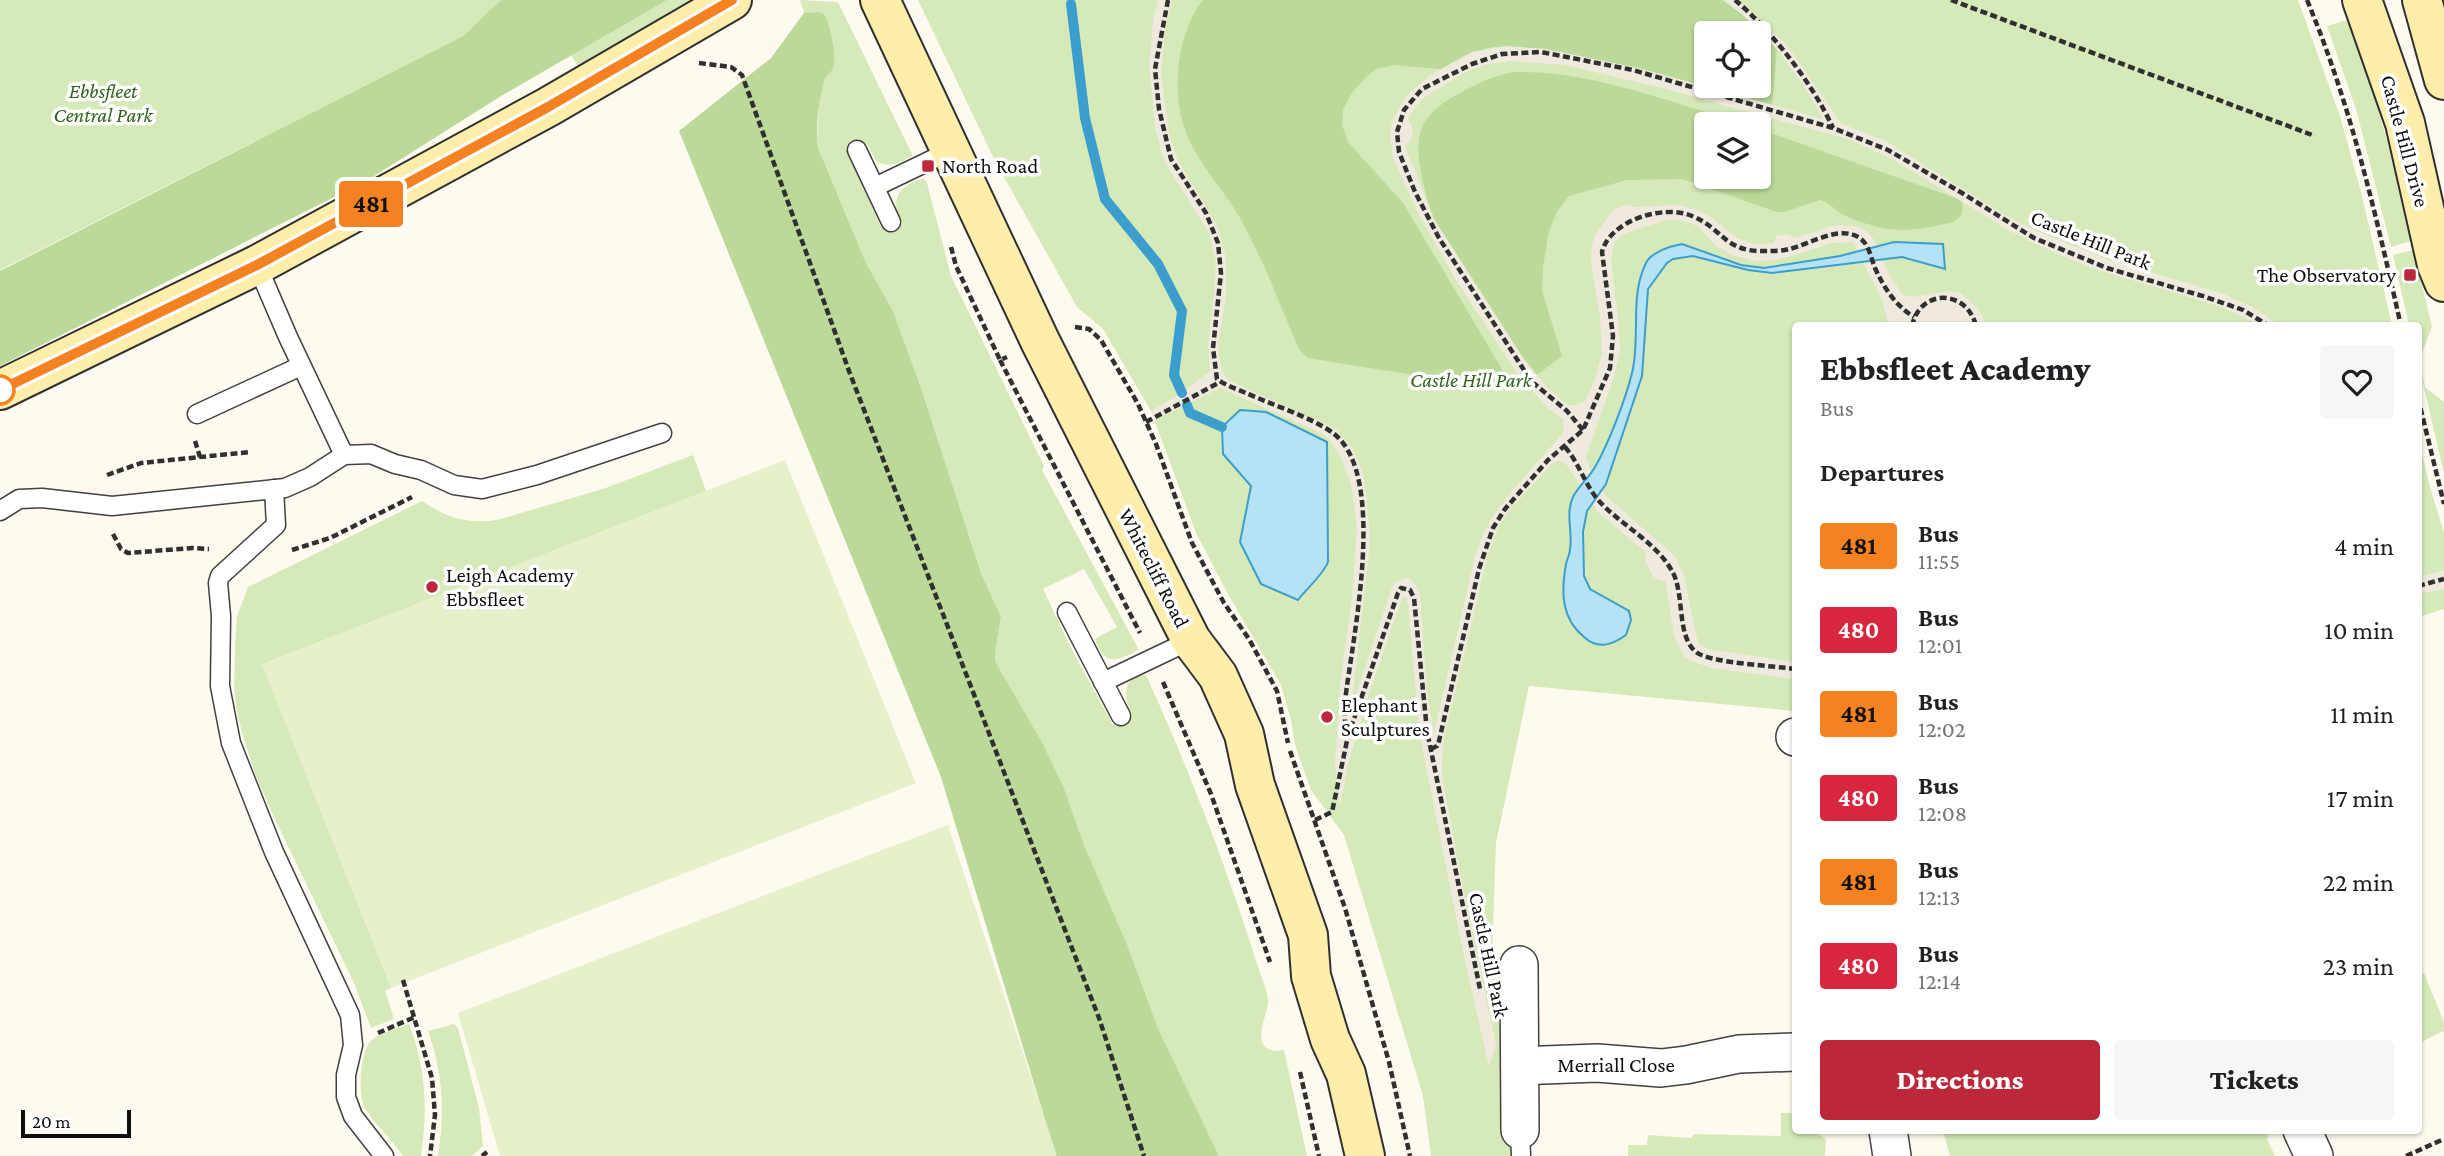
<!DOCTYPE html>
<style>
body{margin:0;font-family:"Crimson Pro",serif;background:#f6f6f6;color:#202124;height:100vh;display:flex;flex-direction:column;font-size:26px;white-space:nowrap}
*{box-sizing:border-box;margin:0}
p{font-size:23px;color:#757577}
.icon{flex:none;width:38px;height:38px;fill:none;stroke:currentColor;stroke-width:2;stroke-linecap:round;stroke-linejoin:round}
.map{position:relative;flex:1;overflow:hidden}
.drawer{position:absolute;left:1792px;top:322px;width:630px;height:812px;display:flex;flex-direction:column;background:#fff;border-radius:7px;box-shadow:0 2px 5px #0004}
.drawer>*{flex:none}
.badge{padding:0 14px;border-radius:5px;font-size:24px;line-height:46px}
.fabs{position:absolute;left:1694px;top:21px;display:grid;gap:14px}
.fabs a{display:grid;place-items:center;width:77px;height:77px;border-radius:7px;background:#fff;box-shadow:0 2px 5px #0004;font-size:35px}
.scale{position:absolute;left:21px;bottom:18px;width:110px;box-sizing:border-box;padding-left:7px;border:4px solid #0e0e0e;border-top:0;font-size:19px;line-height:24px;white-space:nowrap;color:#0e0e0e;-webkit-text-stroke:5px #fff;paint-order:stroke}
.map>.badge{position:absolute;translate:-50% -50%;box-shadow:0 0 0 4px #fff}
h2{padding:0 28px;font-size:26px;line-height:63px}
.round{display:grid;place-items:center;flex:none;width:74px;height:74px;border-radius:7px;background:#f6f6f6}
.head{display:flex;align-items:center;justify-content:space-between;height:119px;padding:0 28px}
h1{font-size:33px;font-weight:800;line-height:52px}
.cta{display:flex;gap:14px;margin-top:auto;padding:14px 28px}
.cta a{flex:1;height:80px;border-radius:7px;background:#bd273a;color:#fff;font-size:28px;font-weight:800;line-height:80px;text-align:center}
.cta a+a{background:#f6f6f6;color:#202124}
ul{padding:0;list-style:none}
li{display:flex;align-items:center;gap:21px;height:84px;padding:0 28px}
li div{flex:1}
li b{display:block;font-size:26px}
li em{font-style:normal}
li .badge{min-width:77px;font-weight:700;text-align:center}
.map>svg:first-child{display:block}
.green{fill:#d6e9b9;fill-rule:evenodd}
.forest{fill:#bbd999;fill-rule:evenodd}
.pitch{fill:#e6f0cb}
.plaza{fill:#efe9de}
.water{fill:#b5e2f5;stroke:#3c9ecc;stroke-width:2}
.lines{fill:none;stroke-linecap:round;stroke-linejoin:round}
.stream{stroke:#3c9ecc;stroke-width:10}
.lane-casing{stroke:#414141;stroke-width:21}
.street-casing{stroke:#414141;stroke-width:40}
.secondary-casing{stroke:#303030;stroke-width:42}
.path{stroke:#303030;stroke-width:4.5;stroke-dasharray:7 3.5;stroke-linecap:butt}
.lane{stroke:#fff;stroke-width:18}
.street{stroke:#fff;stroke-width:37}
.secondary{stroke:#feeeab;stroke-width:38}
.line-casing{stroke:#fff;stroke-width:16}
.line{stroke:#f58220;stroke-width:10}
.poi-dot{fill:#bd273a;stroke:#fff;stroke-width:2.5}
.stop-dot{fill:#fff;stroke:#f58220;stroke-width:3.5}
.labels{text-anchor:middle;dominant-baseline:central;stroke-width:7;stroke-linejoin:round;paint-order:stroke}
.park-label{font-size:21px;font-style:italic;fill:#33651f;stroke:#fff}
.street-label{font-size:21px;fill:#0e0e0e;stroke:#fff}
.poi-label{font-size:21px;fill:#0e0e0e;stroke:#fff;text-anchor:start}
</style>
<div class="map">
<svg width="2444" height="1156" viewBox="0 0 2444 1156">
<rect width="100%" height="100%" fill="#fffaef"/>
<g class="green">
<polygon points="0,0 501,0 463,36 0,270"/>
<polygon points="667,0 700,0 579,68 571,55"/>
<path d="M 800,0 L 838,2 L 912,154 L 912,156 C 900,163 889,169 876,161 L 867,144 L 847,152 L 881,227 L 900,218 C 889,197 903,183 924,179 L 927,183 L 951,276 L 1044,466 L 1042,470 L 1139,650 C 1117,661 1104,667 1095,639 L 1117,627 L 1084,569 L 1043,589 L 1071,648 L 1113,725 L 1132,715 C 1124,699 1121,677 1145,675 L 1147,677 C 1190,772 1227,868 1258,967 C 1261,977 1269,993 1268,1003 C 1266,1018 1247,1056 1284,1050 L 1307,1156 L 1219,1156 L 1158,1028 L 1127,944 L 1084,845 L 1064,788 L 1043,744 L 995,661 L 995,653 L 1001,617 L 981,573 L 920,385 L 893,311 L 866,263 L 818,146 C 816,128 819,98 824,80 C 832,56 838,31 817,12 L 804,13 Z"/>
<path d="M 918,0 L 2298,0 L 2340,116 L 2361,192 L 2392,325 L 2279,325 L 2253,308 L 2223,294 L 2108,260 L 2033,230 L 2028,240 C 2058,254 2087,267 2118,276 C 2166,290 2217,300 2260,325 L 1796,326 L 1795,711 L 1529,686 L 1496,843 L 1492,958 L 1508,958 L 1508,1074 L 1511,1156 L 1431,1156 L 1423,1096 L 1344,835 L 1311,790 L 1295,745 L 1291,720 L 1281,685 L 1229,596 L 1196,533 L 1151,411 L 1103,329 L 1077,307 L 995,161 ZM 1706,33 L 1759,33 L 1759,86 L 1706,86 ZM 1706,124 L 1759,124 L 1759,177 L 1706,177 Z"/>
<path d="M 2348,20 C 2373,89 2394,159 2410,231 L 2412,241 L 2391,247 L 2356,109 L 2327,26 Z"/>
<polygon points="2414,250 2432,327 2419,361 2425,387 2444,402 2444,474 2419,366 2418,326 2409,325 2393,255"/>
<polygon points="2418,438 2432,494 2444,532 2444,571 2419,577"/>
<path d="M 693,455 L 706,491 L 263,664 L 391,988 L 385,991 L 394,1019 L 371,1028 L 354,983 L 273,815 L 255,774 L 243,736 L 237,712 L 234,689 L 235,647 L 237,616 L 248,587 L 422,501 C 446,518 468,524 497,520 L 603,489 Z"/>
<polygon points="2419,588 2434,591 2444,589 2444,609 2419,617"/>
<polygon points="2424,973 2444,1022 2444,1031 2419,1043 2419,975"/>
<path d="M 409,1024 C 426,1068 428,1110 421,1156 L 403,1156 C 392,1139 375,1125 365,1108 C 357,1094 360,1048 373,1039 C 382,1032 397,1029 409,1024 Z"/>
<path d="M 454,1024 L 458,1028 L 479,1108 L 483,1146 L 472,1156 L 438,1156 C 445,1113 443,1073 428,1031 Z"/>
<polygon points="1781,1113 1795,1113 1796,1130 1816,1131 1826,1140 1825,1156 1628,1156 1628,1145 1647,1145 1648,1135 1692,1138 1693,1134 1781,1136"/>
<polygon points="1943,1131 2270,1131 2267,1139 2275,1156 1950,1156"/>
</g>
<g class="forest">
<polygon points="501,0 667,0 501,96 368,180 0,366 0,271 463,36"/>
<path d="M 1203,0 L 1723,0 L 1743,15 L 1777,49 L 1772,105 L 1642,69 L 1545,49 L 1519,47 L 1492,47 L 1464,56 L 1441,69 L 1395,65 L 1376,69 L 1366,77 L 1351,94 L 1343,110 L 1342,125 L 1348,142 L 1403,203 L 1502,369 L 1506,384 L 1502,388 L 1494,388 L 1308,358 L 1299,349 C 1281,308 1266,266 1245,227 C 1229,195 1202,170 1188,137 C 1170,99 1176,33 1203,0 ZM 1706,33 L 1759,33 L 1759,86 L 1706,86 Z"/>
<path d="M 817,12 L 824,14 C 830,24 837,56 833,68 C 831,73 826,75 824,81 C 819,102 815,125 818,147 L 866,263 L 893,311 L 920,385 L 981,573 L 1001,617 L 995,653 L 995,661 L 1043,744 L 1064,788 L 1084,845 L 1127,944 L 1158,1028 L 1219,1156 L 1056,1156 L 941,777 L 679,131 L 771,58 L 804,13 Z"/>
<path d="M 1515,72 C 1589,70 1674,103 1744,124 L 1706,124 L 1706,177 L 1759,177 L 1759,129 L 1956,198 L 1962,201 C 1964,209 1962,218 1953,222 C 1908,233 1886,234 1844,215 C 1835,211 1830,202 1820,200 L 1784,212 L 1777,212 L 1682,179 L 1627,180 L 1569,196 L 1557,212 L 1549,231 L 1543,267 L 1542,291 L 1562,356 L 1537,375 L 1523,358 L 1434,219 C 1428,204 1424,189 1421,172 C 1413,130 1423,113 1460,93 C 1478,83 1495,75 1515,72 Z"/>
</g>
<g class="pitch">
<polygon points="785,460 916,783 391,988 262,664"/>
<polygon points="948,825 1057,1156 500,1156 458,1013"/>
</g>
<g class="plaza">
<polygon points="1158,0 1172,0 1165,30 1161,72 1169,133 1178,161 1217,225 1226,258 1226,297 1218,346 1221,368 1228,380 1337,430 1354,451 1364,477 1370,534 1369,551 1351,710 1392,587 1395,582 1407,578 1413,581 1420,593 1427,694 1434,733 1475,556 1482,537 1491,519 1511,492 1563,433 1564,420 1548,408 1519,376 1456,280 1417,211 1393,158 1390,134 1392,122 1405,97 1429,76 1472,52 1505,46 1545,49 1642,69 1823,119 1804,86 1777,49 1743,15 1723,0 1737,0 1786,44 1842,124 1884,140 2001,213 2038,232 2108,260 2223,294 2253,308 2279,325 2260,325 2222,307 2089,267 2065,257 2010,231 1892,159 1851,140 1662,88 1565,65 1510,61 1484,65 1464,73 1422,99 1408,118 1413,130 1412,139 1405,146 1434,219 1523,358 1547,387 1568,405 1576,405 1585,401 1595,380 1602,353 1600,317 1591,264 1592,244 1597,232 1611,212 1625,205 1635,207 1680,205 1696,209 1711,217 1737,238 1755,244 1774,243 1776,236 1787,234 1796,238 1832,226 1843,225 1858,227 1867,231 1874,240 1890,276 1903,295 1912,297 1949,291 1961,293 1980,311 1986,325 1888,325 1883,302 1853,242 1833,243 1778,260 1755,261 1731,255 1714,244 1699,227 1688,222 1677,220 1666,220 1632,231 1621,236 1614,243 1611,262 1618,317 1620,352 1614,377 1586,457 1592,475 1606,496 1676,557 1684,576 1698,643 1708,649 1795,662 1795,679 1710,668 1685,658 1674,636 1665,581 1658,580 1653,576 1646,563 1646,554 1643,550 1598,512 1566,464 1559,461 1553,463 1511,508 1498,527 1487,559 1444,738 1442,759 1442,775 1461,878 1496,1045 1489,1067 1464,957 1420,737 1407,597 1402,598 1368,697 1347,768 1340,806 1335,764 1340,686 1352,597 1357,528 1351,485 1341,457 1330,440 1323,434 1220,388 1155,420 1151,411 1182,393 1210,371 1208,345 1214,296 1216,261 1209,233 1169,169 1162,155 1155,127 1149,65 1153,21"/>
<polygon points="2444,571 2444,589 2419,594 2419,577"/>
</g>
<g class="water">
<path d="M 1894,242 L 1943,244 L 1945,269 L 1902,257 L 1772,273 L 1748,270 L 1693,256 L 1673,259 L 1667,263 L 1648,289 L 1642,376 L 1606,484 L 1587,511 L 1583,532 L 1584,576 L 1590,589 L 1629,611 L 1631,620 L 1626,635 C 1612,645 1598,650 1584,637 C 1561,618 1561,592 1566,564 C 1567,559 1570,554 1570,549 C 1573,531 1565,514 1573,497 C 1579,485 1589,478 1595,467 C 1608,445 1626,398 1632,373 C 1641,337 1629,297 1646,263 C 1651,252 1671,246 1682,244 L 1741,265 L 1764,268 L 1840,256 Z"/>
<path d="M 1240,410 L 1266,412 L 1327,442 L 1328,562 C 1323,575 1307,588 1298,600 L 1261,584 L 1240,542 L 1251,486 L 1223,454 L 1222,427 Z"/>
</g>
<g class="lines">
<g class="stream">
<polyline points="1071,4 1085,118 1105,199 1158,264 1182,311 1174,375 1182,393"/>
<polyline points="1187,405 1190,413 1222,427"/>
</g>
<g class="lane-casing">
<g id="lane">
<polyline points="857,150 891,222"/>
<polyline points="875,187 950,151"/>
<polyline points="257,265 288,337 344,455 371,454 395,464 421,470 454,485 482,489 537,475 662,433"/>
<polyline points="197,414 301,366"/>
<polyline points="274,489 276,525 220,576 218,583 221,616 220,686 231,743 274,852 350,1015 353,1045 346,1075 346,1097 353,1116 384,1156"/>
<polyline points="0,511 19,499 42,498 112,506 285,488 310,477 344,455"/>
<polyline points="1067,612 1121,716"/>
<polyline points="1103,682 1191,640"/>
<polyline points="1520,1130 1521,1156"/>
</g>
</g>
<g class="street-casing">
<g id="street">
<polyline points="1795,737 1796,737"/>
<polyline points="1519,965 1520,1130"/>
<polyline points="1520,1066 1597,1063 1661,1068 1686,1065 1739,1054 1796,1052"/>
<polyline points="1888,1130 1892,1156"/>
<polyline points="2302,1130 2314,1156"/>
</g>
</g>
<g class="secondary-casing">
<g id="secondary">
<polyline points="880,0 1040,341 1191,640 1218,676 1244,734 1255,785 1308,935 1311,976 1330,1039 1346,1074 1365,1156"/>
<polyline points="2362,0 2405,123 2437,265 2444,282"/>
<polyline points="2422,0 2444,80"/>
<polyline points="0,390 257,265 548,107 732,0"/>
</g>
</g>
<g class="path">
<path d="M 1168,0 L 1155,69 L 1159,109 L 1171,159 L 1206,213 L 1218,243 L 1221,273 L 1213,348 L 1217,379 C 1225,385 1236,389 1246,393 C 1270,404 1313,418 1333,433 C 1389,475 1352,640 1345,701 L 1345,720 L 1349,733"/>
<path d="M 1735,0 C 1772,31 1813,84 1833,128"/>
<polyline points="1951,0 2315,136"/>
<path d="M 2307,0 C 2351,105 2376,215 2401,326"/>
<polyline points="699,63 731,67 742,75 849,371 1099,1018 1144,1156"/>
<polyline points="951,247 956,266 1000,360 1007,357"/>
<path d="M 1912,326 C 1920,288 1967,289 1976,326"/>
<polyline points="1075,327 1089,329 1101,340 1138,404 1156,444 1192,543 1224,603 1249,639 1277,691 1288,743"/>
<polyline points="1000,360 1140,633"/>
<polyline points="2418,398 2444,504"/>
<polyline points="1146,422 1220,382"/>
<polyline points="1583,430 1567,411 1531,381 1439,238 1415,192 1399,152 1397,132 1404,110 1422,89 1472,64 1502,54 1541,52 1633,70 1833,128 1888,150 1962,193 2034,238 2107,268 2206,297 2243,310 2269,326"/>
<polyline points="195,441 200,457"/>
<path d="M 1565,447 C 1579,463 1585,485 1599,501 C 1622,526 1656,542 1672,571 C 1685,593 1676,636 1696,652 C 1709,663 1775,666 1796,669"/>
<polyline points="107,475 141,463 250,452"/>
<polyline points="113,534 121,549 128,553 192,548 209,549"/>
<polyline points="292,550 330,538 412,497"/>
<polyline points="2418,586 2444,579"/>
<polyline points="1163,682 1211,794 1270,962"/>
<path d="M 1431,749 L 1437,746 L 1439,741 L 1479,569 L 1493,528 L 1505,509 L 1548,460 L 1583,430 L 1610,368 L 1613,336 L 1602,252 C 1610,220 1664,204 1692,216 C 1724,229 1724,253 1767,251 C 1774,251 1782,251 1789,249 C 1809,245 1841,223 1861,239 C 1869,245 1871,258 1875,268 C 1884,288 1895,305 1914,317"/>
<polyline points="1290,751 1345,908 1389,1062 1410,1156"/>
<polyline points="1315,820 1332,812 1348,736 1398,593 1401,588 1410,590 1414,598 1427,731 1480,989"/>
<polyline points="403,980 432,1078 435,1115 430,1156"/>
<polyline points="378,1033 415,1017"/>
<polyline points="1300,1072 1319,1156"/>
<polyline points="482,1156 487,1152"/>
<polyline points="2406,1156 2444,1139"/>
</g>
<use href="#lane" class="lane"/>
<use href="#street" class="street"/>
<use href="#secondary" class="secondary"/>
</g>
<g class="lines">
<g class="line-casing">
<polyline id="line" points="0,390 257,265 548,107 732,0"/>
</g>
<use href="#line" class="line"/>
</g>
<g class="poi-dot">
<rect x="921" y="159" width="14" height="14" rx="3.5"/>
<rect x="2403" y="268" width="14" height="14" rx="3.5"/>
<circle cx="432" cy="587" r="7"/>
<circle cx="1327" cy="717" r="7"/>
</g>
<circle class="stop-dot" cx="0" cy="390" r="14"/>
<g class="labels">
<g class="park-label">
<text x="103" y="91">Ebbsfleet<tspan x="103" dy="24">Central Park</tspan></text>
<text x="1471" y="380">Castle Hill Park</text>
</g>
<g class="street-label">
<text transform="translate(2405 141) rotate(75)">Castle Hill Drive</text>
<text transform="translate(2091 240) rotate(22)">Castle Hill Park</text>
<text transform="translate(1154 568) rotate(63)">Whitecliff Road</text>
<text transform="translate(1489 955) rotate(78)">Castle Hill Park</text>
<text x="1616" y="1065">Merriall Close</text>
</g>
<g class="poi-label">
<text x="942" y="166">North Road</text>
<text x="2396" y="275" text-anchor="end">The Observatory</text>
<text x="446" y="575">Leigh Academy<tspan x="446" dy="24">Ebbsfleet</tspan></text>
<text x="1341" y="705">Elephant<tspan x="1341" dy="24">Sculptures</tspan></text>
</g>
</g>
</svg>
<div class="fabs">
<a><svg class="icon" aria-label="locate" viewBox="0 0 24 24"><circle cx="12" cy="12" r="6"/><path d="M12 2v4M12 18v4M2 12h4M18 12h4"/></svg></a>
<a><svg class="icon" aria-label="layers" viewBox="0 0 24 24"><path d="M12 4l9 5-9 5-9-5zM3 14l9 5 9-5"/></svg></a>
</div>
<div class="scale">20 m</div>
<b class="badge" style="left:371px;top:204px;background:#f58220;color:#111">481</b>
<section class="drawer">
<div class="head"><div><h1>Ebbsfleet Academy</h1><p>Bus</p></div><a class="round"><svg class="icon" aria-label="heart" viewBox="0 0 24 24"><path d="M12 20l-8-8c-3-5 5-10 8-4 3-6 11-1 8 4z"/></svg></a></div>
<h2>Departures</h2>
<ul>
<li><span class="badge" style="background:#f58220;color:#111">481</span><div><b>Bus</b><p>11:55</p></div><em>4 min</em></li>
<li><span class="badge" style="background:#d7263d;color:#fff">480</span><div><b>Bus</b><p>12:01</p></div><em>10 min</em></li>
<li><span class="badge" style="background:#f58220;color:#111">481</span><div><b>Bus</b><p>12:02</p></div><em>11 min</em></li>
<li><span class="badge" style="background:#d7263d;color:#fff">480</span><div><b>Bus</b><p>12:08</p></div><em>17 min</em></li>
<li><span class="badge" style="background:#f58220;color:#111">481</span><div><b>Bus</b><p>12:13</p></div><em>22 min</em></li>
<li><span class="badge" style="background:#d7263d;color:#fff">480</span><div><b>Bus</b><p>12:14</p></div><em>23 min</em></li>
</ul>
<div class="cta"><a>Directions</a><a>Tickets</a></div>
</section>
</div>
